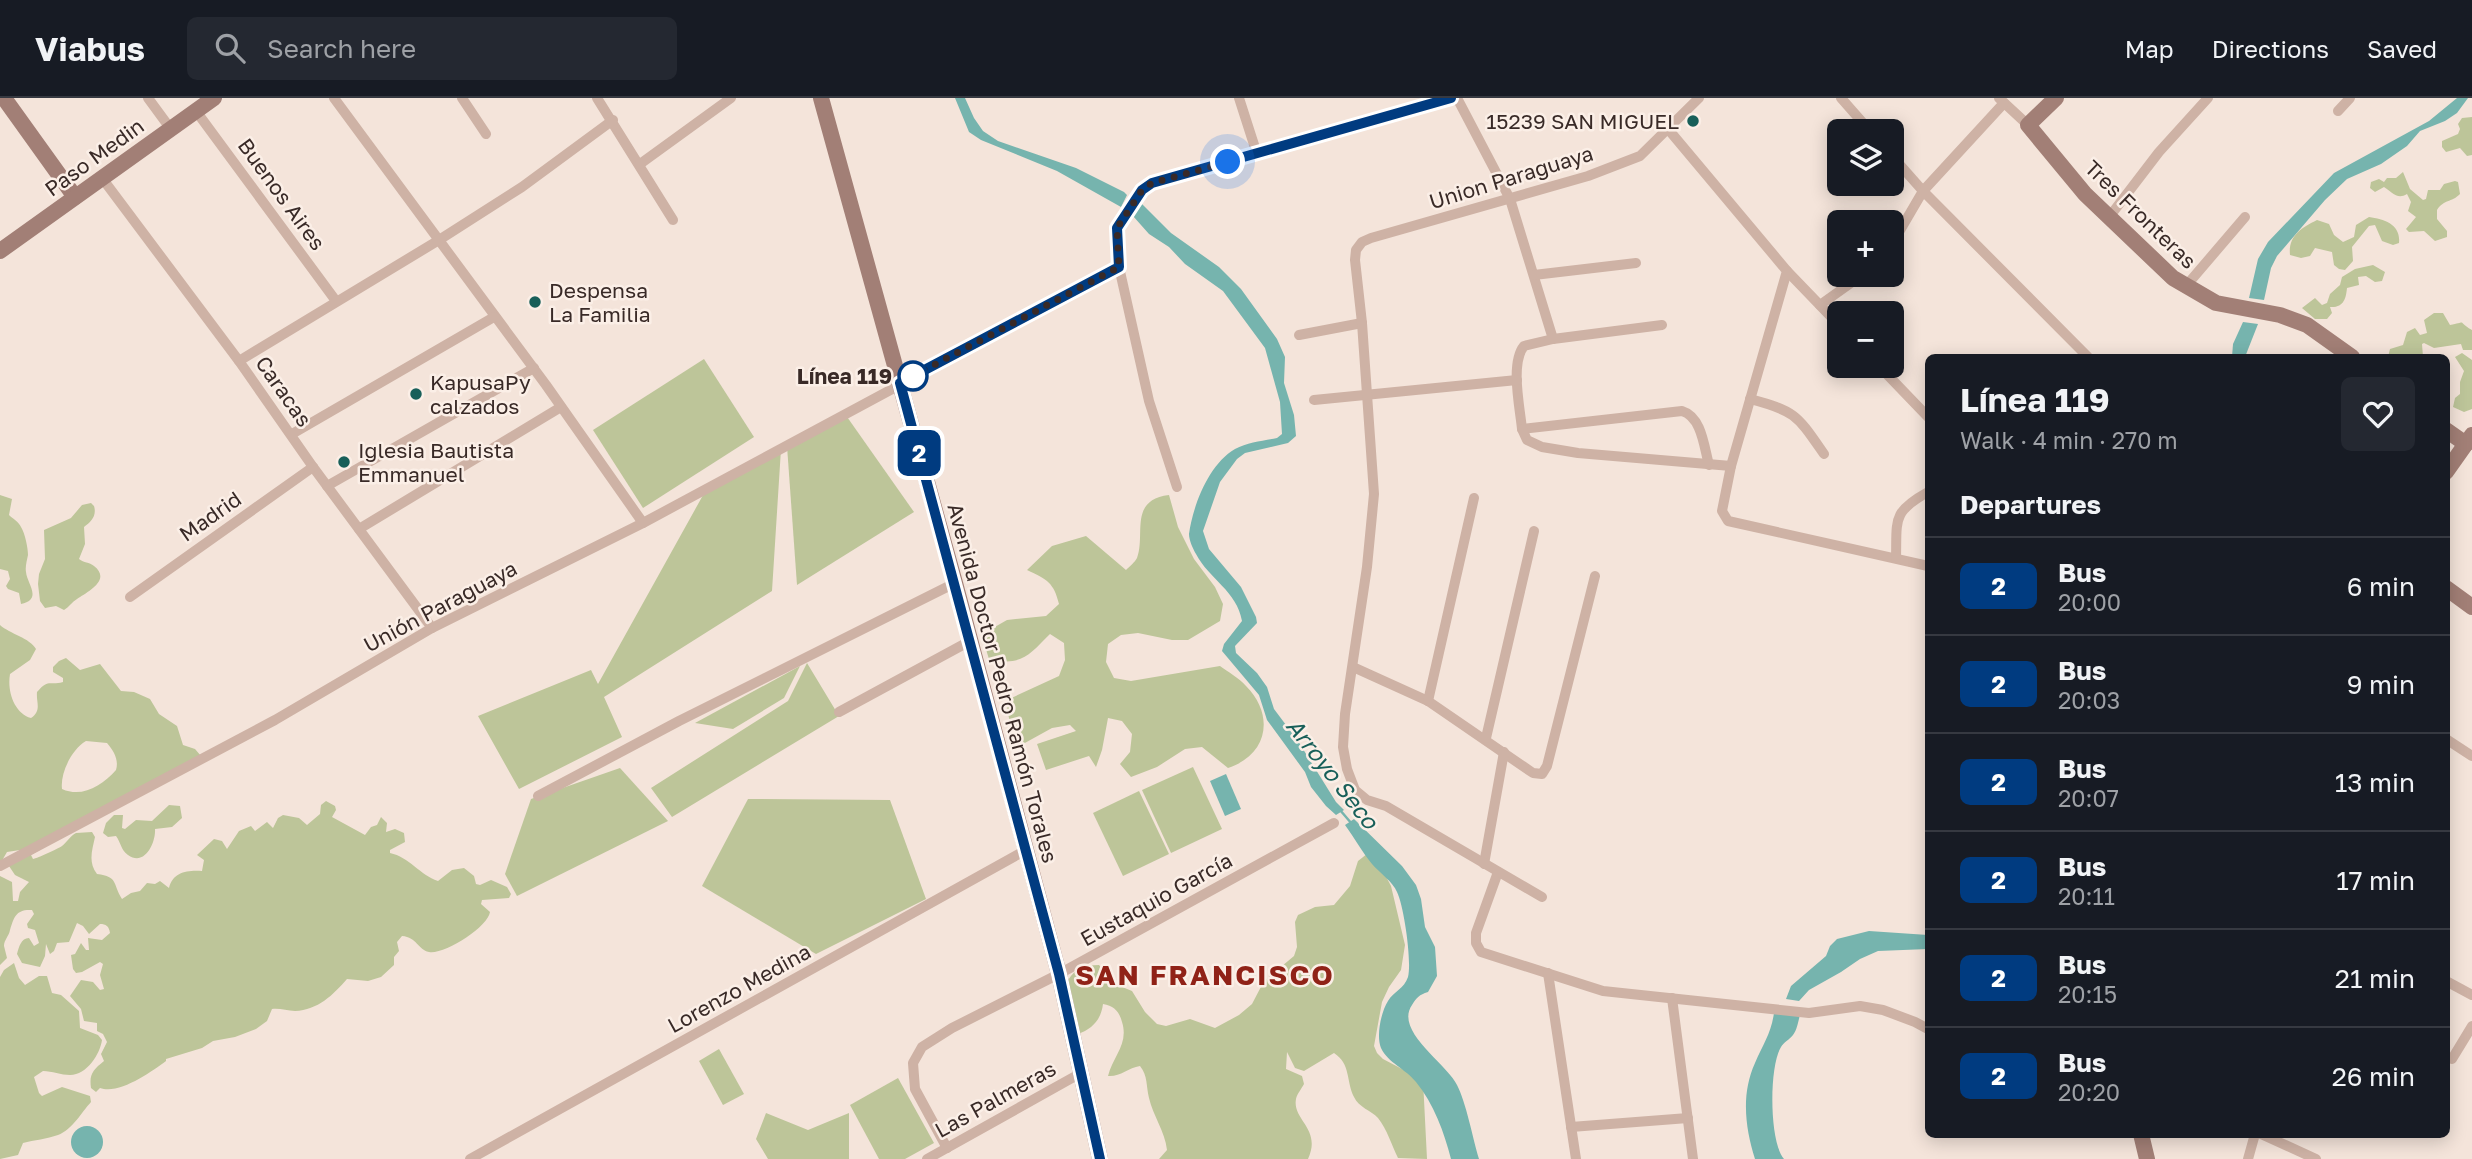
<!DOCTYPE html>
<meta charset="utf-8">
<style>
body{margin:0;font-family:"Golos Text",sans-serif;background:#242831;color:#f1f3f6;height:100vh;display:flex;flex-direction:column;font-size:26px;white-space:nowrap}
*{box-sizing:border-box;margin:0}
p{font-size:23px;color:#9ea1a6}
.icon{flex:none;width:38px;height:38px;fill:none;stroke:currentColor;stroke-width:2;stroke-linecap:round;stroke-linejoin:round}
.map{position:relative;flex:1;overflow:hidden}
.sheet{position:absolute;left:1925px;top:256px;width:525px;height:784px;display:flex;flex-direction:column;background:#171b24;border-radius:10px;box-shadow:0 4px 18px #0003}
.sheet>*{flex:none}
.badge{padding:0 14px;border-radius:10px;font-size:24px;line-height:46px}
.buttons{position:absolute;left:1827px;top:21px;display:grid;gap:14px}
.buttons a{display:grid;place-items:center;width:77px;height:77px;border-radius:10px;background:#171b24;box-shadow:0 4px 18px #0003;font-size:35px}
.you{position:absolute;width:35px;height:35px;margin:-18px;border:5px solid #fff;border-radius:50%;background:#1a73e8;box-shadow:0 0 0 10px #1a73e833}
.map>.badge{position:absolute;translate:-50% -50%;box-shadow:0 0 0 4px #fff}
h2{padding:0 35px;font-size:26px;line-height:63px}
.round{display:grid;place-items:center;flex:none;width:74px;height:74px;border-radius:10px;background:#242831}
.summary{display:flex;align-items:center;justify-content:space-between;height:119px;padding:0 35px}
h1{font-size:33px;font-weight:700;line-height:52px}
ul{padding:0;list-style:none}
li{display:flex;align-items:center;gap:21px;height:98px;padding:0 35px;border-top:2px solid #363941}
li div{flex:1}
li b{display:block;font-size:26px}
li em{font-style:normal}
li .badge{min-width:77px;font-weight:700;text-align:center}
header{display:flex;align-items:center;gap:42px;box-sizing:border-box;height:98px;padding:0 35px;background:#171b24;border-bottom:2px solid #363941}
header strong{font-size:33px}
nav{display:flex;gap:38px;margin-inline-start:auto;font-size:24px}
.search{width:490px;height:63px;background:#242831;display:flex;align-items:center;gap:18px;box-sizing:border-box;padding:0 24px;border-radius:10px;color:#9ea1a6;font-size:26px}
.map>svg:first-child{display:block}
.green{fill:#bdc599;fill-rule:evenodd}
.water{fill:#76b4ae}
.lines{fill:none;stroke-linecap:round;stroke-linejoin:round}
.stream{stroke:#76b4ae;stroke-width:2.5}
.street{stroke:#ceb2a5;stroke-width:10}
.secondary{stroke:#a27f76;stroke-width:16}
.line-casing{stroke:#fff;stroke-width:16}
.line{stroke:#003b80;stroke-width:10}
.walk{stroke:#392a27;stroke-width:7;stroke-dasharray:0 12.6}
.poi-dot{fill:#185f59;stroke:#fbefe7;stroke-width:2.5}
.stop-dot{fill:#fff;stroke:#003b80;stroke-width:3.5}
.labels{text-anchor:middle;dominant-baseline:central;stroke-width:5;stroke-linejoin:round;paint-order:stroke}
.poi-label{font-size:21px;fill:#392a27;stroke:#fbefe7;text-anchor:start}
.street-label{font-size:21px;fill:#392a27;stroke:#fbefe7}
.stop-label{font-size:21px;font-weight:bold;fill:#392a27;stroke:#fbefe7;text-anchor:end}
.water-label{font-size:23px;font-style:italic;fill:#185f59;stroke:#fbefe7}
.district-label{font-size:28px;font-weight:bold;letter-spacing:2px;fill:#902217;stroke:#fbefe7}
</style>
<header>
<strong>Viabus</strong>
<div class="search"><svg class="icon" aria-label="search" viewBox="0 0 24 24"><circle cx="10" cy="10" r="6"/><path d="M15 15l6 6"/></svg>Search here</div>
<nav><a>Map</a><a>Directions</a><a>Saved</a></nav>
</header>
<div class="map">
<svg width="2472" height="1061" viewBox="0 0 2472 1061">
<rect width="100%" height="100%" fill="#f4e4da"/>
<g class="green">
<polygon points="2472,19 2472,57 2467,58 2460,50 2446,54 2442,49 2442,43 2458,36 2460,31 2458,26 2462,20"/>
<path d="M 2403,74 L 2410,91 L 2423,102 L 2426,101 L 2428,92 L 2440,92 L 2444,86 L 2455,83 L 2458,84 L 2460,96 C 2451,105 2444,101 2437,112 L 2437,121 L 2447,133 L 2447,139 L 2435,143 L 2424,133 L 2409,134 L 2406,131 L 2416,119 L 2408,113 L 2411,104 L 2407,96 C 2397,102 2392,94 2384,89 L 2375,94 L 2370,90 L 2371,84 L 2379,81 L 2384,84 L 2387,80 L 2396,80 Z"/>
<path d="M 2369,119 C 2385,121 2401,127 2399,145 L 2393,147 L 2382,143 L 2375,127 L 2369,128 L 2352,149 L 2353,163 L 2345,172 L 2339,171 L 2334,167 L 2332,154 L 2315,150 L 2310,158 L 2301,160 L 2290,157 C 2288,138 2301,130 2317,122 L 2329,126 L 2334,137 L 2343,144 L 2354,139 L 2356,127 Z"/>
<path d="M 2373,167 L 2385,174 L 2382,183 L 2375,184 L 2366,178 L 2358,179 L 2359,187 L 2347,190 C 2346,200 2344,210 2330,209 L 2332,215 L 2327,221 L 2315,221 L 2302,210 L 2315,200 L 2322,207 L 2327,205 L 2330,196 L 2340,187 L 2342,179 L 2355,171 Z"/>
<path d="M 2434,215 L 2443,215 L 2450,227 C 2469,223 2456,223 2472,232 L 2472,252 L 2463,252 L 2461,246 L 2434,250 L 2424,245 L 2422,246 L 2423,259 L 2403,257 L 2388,259 L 2390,251 L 2403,247 L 2407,234 L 2415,230 L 2420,237 L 2427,235 L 2424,222 Z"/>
<polygon points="2462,255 2472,262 2472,311 2464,314 2453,309 2455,300 2460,296 2460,284 2464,273 2455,259"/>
<polygon points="704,261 754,339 643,410 593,332"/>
<polygon points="845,316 914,414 797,487 787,348"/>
<polygon points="781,351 772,493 604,599 622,639 519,691 478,618 591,572 598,586 707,390"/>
<path d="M 0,397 L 12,401 L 9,417 C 12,420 19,424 21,429 C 25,435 28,450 28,457 C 27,462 25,469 26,474 C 27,486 43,501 21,506 L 19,495 L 8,491 L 6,488 L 10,481 L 8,473 L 0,471 Z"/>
<path d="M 1169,397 L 1178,429 L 1194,461 L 1215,489 L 1223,506 L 1220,523 L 1188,542 L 1172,542 L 1138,535 L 1121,537 L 1108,546 L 1106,564 L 1114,580 L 1131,583 L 1220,568 C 1228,574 1239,580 1246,588 C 1275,617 1268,657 1228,670 L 1202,649 L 1185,651 L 1157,669 L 1131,679 L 1120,666 L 1130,654 L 1132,636 L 1122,623 L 1108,620 L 1102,652 L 1096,669 L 1089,658 L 1046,672 L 1037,646 L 1076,633 L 1070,627 L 1052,630 L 1023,646 C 1012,632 1007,621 1007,602 L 1059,578 L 1065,562 L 1064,545 L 1050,536 C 1029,557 1021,569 989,561 L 984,545 L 993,530 L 1007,522 L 1046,518 L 1059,506 C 1054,485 1047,481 1027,472 L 1052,448 L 1086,438 L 1126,472 C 1129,469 1135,464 1137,460 C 1146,437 1128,402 1169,397 Z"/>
<path d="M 91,405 L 94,408 C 97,418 91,424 84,429 L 85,446 L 79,461 C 84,465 89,464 94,468 C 112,482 87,494 77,501 C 72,504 69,509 64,512 L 56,508 L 45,510 L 40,503 L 38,486 L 39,476 L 45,461 L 44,432 L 71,420 L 82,407 Z"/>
<path d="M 0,527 C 10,536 30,540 36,551 L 30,562 L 10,576 C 7,593 14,615 31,620 C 42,612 36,605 37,594 C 49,580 49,588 63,584 L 63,580 L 53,574 L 53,569 L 59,563 L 66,560 L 80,572 L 100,566 L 121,593 L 134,594 L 150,601 L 159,616 L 177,628 L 183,647 L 195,651 L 201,658 L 31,757 L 33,761 C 38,760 57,751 62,748 C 67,744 70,738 76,735 L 92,734 L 95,739 C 92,753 88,764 97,776 C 119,779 112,785 122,801 L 131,795 L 140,793 L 147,785 L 155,786 L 160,783 L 169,790 C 173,774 187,772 202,773 L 204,762 L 197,757 L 214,741 L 222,743 L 227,751 L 239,733 L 251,728 L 255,733 L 267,724 L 273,730 L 278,720 L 283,717 L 299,720 L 307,727 L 320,716 L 321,707 L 326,703 L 335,708 L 336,712 L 332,719 L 365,737 L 371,729 L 377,727 L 381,719 L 387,725 L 386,734 L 395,731 L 404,735 L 405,744 L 390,752 L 390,755 C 409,759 420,777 438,783 L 452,772 L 464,770 L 474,778 L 476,786 L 480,787 L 491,782 L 507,789 L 511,796 L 509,800 L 482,802 L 481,806 L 490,814 C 488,829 444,857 429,854 C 418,852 417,839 402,838 L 397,844 L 399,853 L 394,859 L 394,867 L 381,879 L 368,883 L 347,881 C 333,897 318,912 295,913 C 287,913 280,910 272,911 L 267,923 L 256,931 L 235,939 L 213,943 L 202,950 L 166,961 L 166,963 C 151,974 119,997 100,990 L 96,994 L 91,990 C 89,976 93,972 104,963 L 101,956 L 107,944 L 103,936 L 97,933 L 97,925 L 84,923 L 81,911 L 70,898 L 81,882 L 93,884 L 100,892 L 104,891 L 100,877 L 103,866 L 100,864 L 82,874 L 76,875 L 73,871 L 71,857 L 75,856 L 81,845 L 86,852 L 89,852 L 88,840 L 102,842 L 110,835 C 109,828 106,826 100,826 L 89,836 L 83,828 L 77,825 L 69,844 L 57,845 L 54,853 L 50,856 L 46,846 L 45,858 L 40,869 L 22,865 L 17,856 C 19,849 21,840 29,840 L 34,848 L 39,845 L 35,832 L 28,830 L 27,826 L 34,816 L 32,812 C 16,811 14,819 10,832 C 9,838 4,842 4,848 C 5,852 6,856 7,860 L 0,867 L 0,778 L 12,784 L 13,803 L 18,803 L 20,794 L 29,784 L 15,777 L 9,768 L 20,752 L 7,754 L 0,766 ZM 86,643 L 107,645 C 114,653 119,662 116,672 C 102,688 82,700 62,691 C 60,675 72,651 86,643 Z"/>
<polygon points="807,565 839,618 672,719 651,690 788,603"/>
<polygon points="800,568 784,600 733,631 695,625"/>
<polygon points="1193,669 1222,731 1171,755 1142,692"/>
<polygon points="620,670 668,723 517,798 505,776 531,701"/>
<polygon points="1139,693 1169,756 1123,778 1093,715"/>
<polygon points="748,701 890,702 926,801 816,856 702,788"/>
<path d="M 169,707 L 180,708 L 182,720 L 172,729 L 155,731 C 156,744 145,769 128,757 C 121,752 121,745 116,738 L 108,739 L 103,735 L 106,725 L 114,717 L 123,717 L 122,730 L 125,731 L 136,722 L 152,723 Z"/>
<path d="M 1372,752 L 1391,788 L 1405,847 L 1401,872 L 1389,889 L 1382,904 L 1374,948 L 1377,955 L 1383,961 L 1423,982 L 1427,1061 L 1398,1060 C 1392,1048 1387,1031 1378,1020 C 1371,1012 1359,1010 1354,999 C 1346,983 1351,966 1334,955 L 1304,973 L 1295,970 L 1287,954 L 1286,971 L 1302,978 L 1304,986 C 1302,990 1297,996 1296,1001 C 1292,1022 1322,1031 1308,1061 L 1159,1061 L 1167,1052 C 1165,1033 1153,1018 1149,1000 C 1146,988 1148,978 1140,968 C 1128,970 1120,979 1108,978 C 1113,958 1129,946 1122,924 C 1119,913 1114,908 1103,906 C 1101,922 1092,931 1078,936 L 1068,882 C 1076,870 1084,867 1099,867 L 1115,886 L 1132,893 L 1145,914 L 1157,926 L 1166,928 L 1190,921 L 1215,930 L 1239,917 L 1252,906 L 1264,883 L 1294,858 L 1297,849 L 1295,824 L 1298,817 L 1315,809 L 1334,807 L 1350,788 L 1358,763 Z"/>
<path d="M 14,865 L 19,880 L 25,887 L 39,878 L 47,878 L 52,895 L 61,897 L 79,913 L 80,930 L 98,937 L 102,942 C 100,956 87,977 70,977 C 61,977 52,973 43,973 L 34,979 L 39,995 L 42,998 L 62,989 L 90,998 L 91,1004 C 81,1015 72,1032 58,1037 C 47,1041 34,1042 23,1045 L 18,1057 L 0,1061 L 0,879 L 4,872 Z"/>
<polygon points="719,951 744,996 723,1007 699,963"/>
<polygon points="898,980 934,1045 905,1061 879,1061 850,1007"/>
<polygon points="766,1015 808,1032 849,1015 849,1061 768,1061 756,1041"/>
</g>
<g class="water">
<polygon points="955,0 965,0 974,20 983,33 998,43 1076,70 1124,94 1127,97 1121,109 1057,73 981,42 969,34"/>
<polygon points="2457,0 2468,0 2457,15 2445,23 2420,33 2407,48 2381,66 2347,81 2325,102 2277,158 2271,170 2264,202 2249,200 2258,161 2268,144 2334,75 2429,23"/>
<path d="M 1141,105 L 1171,135 L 1219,169 L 1241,191 L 1277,241 L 1285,259 L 1284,285 L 1294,317 L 1296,338 L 1288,345 L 1245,355 L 1237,361 L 1220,384 L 1203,433 L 1209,451 L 1241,489 L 1256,519 L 1257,525 L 1235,548 L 1236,555 L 1257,575 L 1267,589 L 1274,611 L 1298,643 L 1336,704 L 1344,712 L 1336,717 L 1326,708 L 1311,689 L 1305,674 L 1267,622 L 1259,597 L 1222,553 L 1224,546 L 1242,523 C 1237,493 1209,481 1196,456 C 1193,451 1189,442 1189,436 C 1193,407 1209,366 1235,351 C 1248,344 1263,343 1277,340 L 1282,336 L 1280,304 L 1265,250 L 1223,193 L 1185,166 L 1169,149 L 1149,136 L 1133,118 Z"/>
<polygon points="2243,224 2258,226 2245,259 2232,259 2233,246"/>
<polygon points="1226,676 1241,711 1225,718 1210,683"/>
<path d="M 1354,721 L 1402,768 L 1416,787 L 1421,801 L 1425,829 L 1435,849 L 1437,878 L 1428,894 C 1419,897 1417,899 1412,907 C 1394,933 1447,966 1457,987 C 1466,1004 1473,1041 1479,1061 L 1451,1061 C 1444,1034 1434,1006 1416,984 C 1406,971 1388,965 1381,950 C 1376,938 1381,914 1388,903 C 1394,893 1404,891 1408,879 C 1412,864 1404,808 1397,794 C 1393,784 1380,775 1372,766 C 1362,754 1354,739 1345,727 Z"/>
<polygon points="1869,833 1928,837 1928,851 1878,853 1860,861 1841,874 1809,892 1799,903 1786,901 1791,888 1826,858 1830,848 1837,841"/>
<path d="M 1774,915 L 1800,917 C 1798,924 1797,932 1793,937 C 1789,942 1784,944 1781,949 C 1769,968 1769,1044 1784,1061 L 1755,1061 C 1745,1029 1741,996 1755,965 C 1763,946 1771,936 1774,915 Z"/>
<circle cx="87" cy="1044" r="16"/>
</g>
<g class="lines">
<polyline class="stream" points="1340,712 1352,726"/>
<g class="street">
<polyline points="148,0 170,30"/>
<polyline points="334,0 546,287 643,425"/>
<polyline points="462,0 486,36"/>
<polyline points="597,0 673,122"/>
<polyline points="1239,0 1257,56"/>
<polyline points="1457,0 1510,101 1553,241"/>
<polyline points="1841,0 1870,33"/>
<polyline points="1999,0 2028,27"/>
<polyline points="196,13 336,203"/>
<polyline points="2338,13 2350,0"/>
<polyline points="1668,31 1787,173 1731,368 1722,413 1728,423 1928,468"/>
<polyline points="1892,58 1923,93 2088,259"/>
<polyline points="640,66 731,0"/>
<polyline points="102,80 239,263 313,369 432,530"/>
<polyline points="2110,118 2159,54 2208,0"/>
<polyline points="1892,146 1923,93 2004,5"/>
<polyline points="1119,169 1149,303 1177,389"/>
<polyline points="1787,173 1839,227"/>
<polyline points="1534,177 1636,165"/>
<polyline points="2186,188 2245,119"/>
<polyline points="1820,207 1862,177"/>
<path d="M 1662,227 L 1553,241 L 1524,248 C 1510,265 1520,310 1522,331 L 1682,313 C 1702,319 1704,349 1709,367"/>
<polyline points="1299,237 1362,225"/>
<polyline points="239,263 439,142 522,89 613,22"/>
<polyline points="1879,268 1928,319"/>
<path d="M 1750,301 C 1796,313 1797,317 1824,356"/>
<polyline points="1314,302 1517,282"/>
<polyline points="1522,331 1527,342 1542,349 1578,355 1731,368"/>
<polyline points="292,336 494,219"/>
<polyline points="327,388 534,270"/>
<polyline points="359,431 561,309"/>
<path d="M 1896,460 C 1897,421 1892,414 1928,394"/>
<polyline points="130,499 313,369"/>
<polyline points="1353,569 1428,603 1533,675 1542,676 1547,668 1595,478"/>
<polyline points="1428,603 1474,400"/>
<polyline points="839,614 970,543"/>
<polyline points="1486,640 1534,433"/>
<polyline points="2446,641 2472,658"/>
<polyline points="538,698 679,623 955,485"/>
<polyline points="1484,766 1504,654"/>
<polyline points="0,768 275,622 432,530 643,425 1119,169 1117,130 1141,92 1152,85 1451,0"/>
<polyline points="1498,774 1476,835 1476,845 1481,854 1603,893 1809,915 1860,908 1883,912 1915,924 1928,931"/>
<polyline points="1542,799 1386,708 1367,702 1355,692 1347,671 1343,649 1345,616 1367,469 1374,396 1362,225 1355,162 1356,152 1362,144 1371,140 1588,78 1640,58 1699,0"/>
<polyline points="1548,875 1576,1061"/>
<polyline points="2446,883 2472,897"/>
<polyline points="1672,900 1693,1061"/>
<polyline points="2452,961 2472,928"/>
<polyline points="1571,1029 1688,1020"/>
<polyline points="2261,1036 2316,1061"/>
<polyline points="947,1050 915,991 913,965 922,949 952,930 1059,876 1334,725"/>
<polyline points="470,1061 1026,752"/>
<polyline points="927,1061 1081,975"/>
<polyline points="2248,1061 2255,1036"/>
</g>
<g class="secondary">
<polyline points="4,0 75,99"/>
<polyline points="821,0 955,485 1059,876 1100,1061"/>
<polyline points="2056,0 2028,27 2085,96 2173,180 2216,205 2280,217 2307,227 2352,259"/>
<polyline points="0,153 214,0"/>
<polyline points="2446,332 2466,346"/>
<polyline points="2446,374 2472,337"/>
<polyline points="2446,490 2472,509"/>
<polyline points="2141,1036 2147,1061"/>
</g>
</g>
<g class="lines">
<g class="line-casing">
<polyline id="line" points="1100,1061 1059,876 900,285 1119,169 1117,130 1142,92 1152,85 1451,0"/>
</g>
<use href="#line" class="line"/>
<polyline class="walk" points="913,278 1119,169 1117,130 1142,92 1152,85 1228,64"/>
</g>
<g class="poi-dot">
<circle cx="1693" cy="23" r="7"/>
<circle cx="535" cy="204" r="7"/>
<circle cx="416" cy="296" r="7"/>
<circle cx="344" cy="364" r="7"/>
</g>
<circle class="stop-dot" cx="913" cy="278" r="14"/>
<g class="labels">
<g class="poi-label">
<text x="1679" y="23" text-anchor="end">15239 SAN MIGUEL</text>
<text x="549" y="192">Despensa<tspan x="549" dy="24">La Familia</tspan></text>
<text x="430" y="284">KapusaPy<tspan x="430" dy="24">calzados</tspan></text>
<text x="358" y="352">Iglesia Bautista<tspan x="358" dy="24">Emmanuel</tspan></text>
</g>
<g class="street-label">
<text transform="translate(94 59) rotate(-36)">Paso Medin</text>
<text transform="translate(1511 79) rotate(-17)">Union Paraguaya</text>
<text transform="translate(282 96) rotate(54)">Buenos Aires</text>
<text transform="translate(2141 116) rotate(44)">Tres Fronteras</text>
<text transform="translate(284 293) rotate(55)">Caracas</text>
<text transform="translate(210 418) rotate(-35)">Madrid</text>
<text transform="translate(440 508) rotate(-28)">Unión Paraguaya</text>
<text transform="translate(1003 585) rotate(75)">Avenida Doctor Pedro Ramón Torales</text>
<text transform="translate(1156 801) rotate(-29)">Eustaquio García</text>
<text transform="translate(739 890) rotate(-29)">Lorenzo Medina</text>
<text transform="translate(995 1001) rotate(-29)">Las Palmeras</text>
</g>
<g class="stop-label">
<text x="892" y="278">Línea 119</text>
</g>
<g class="water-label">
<text transform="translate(1333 675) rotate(52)">Arroyo Seco</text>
</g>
<g class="district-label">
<text x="1205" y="876">SAN FRANCISCO</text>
</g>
</g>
</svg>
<div class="buttons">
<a><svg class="icon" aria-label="layers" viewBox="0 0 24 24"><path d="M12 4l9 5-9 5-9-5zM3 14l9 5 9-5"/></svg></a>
<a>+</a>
<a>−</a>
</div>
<div class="you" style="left:1228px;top:64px"></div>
<b class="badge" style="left:919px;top:355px;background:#003b80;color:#fff">2</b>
<section class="sheet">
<div class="summary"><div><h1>Línea 119</h1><p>Walk · 4 min · 270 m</p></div><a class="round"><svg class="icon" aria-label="heart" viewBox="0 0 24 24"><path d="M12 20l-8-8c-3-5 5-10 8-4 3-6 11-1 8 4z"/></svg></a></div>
<h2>Departures</h2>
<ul>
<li><span class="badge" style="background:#003b80;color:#fff">2</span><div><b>Bus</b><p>20:00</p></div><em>6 min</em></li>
<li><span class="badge" style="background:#003b80;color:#fff">2</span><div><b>Bus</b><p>20:03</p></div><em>9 min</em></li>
<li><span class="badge" style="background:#003b80;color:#fff">2</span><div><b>Bus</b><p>20:07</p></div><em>13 min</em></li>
<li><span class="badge" style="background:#003b80;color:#fff">2</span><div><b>Bus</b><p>20:11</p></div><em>17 min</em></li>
<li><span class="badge" style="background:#003b80;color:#fff">2</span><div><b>Bus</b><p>20:15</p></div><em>21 min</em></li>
<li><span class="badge" style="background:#003b80;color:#fff">2</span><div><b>Bus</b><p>20:20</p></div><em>26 min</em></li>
</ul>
</section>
</div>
